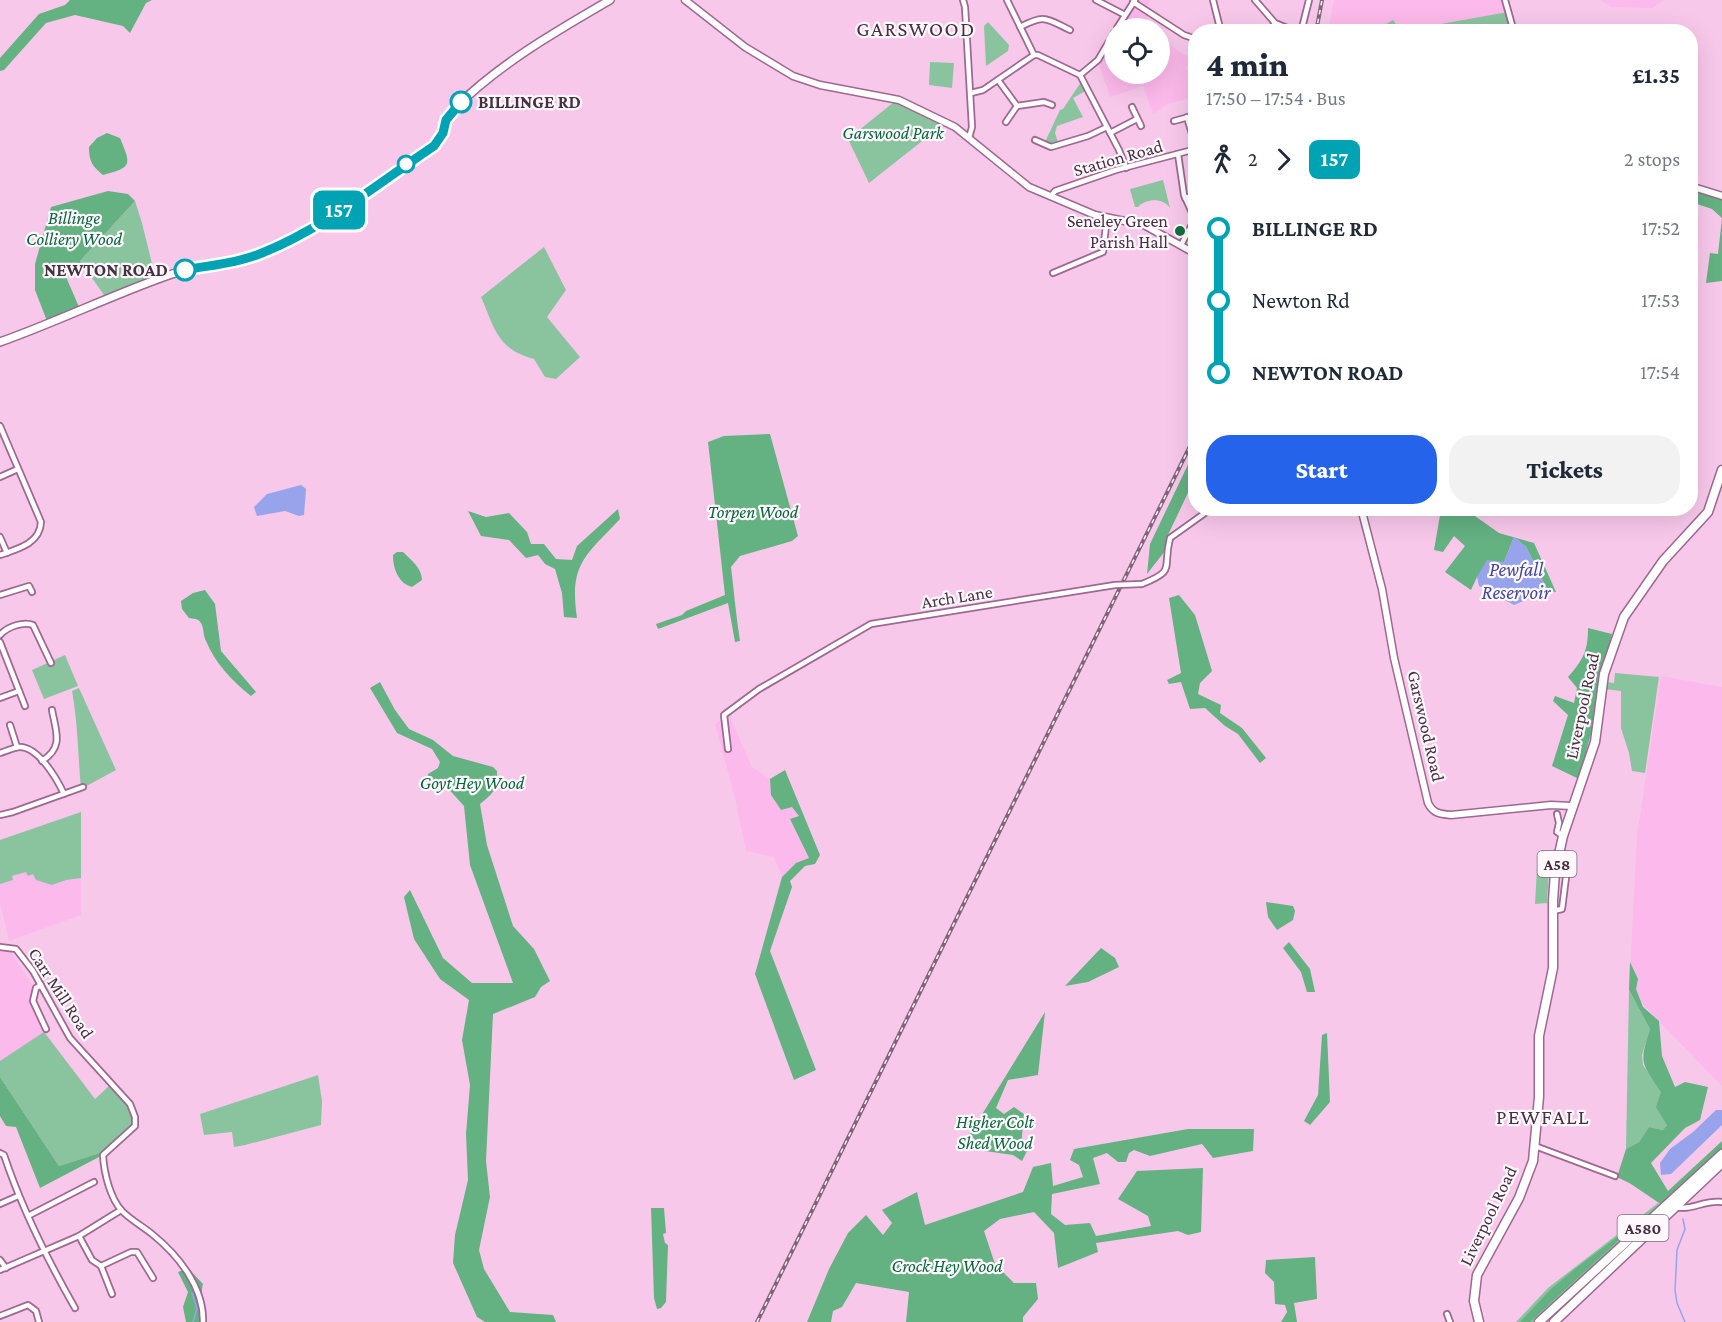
<!DOCTYPE html>
<meta charset="utf-8">
<style>
body{margin:0;font-family:"Crimson Pro",serif;background:#f2f2f3;color:#1f2937;height:100vh;display:flex;flex-direction:column;font-size:22px;white-space:nowrap}
*{box-sizing:border-box;margin:0}
p{font-size:20px;color:#747a83}
.icon{flex:none;width:33px;height:33px;fill:none;stroke:currentColor;stroke-width:2;stroke-linecap:round;stroke-linejoin:round}
.map{position:relative;flex:1;overflow:hidden}
.sheet{position:absolute;left:1188px;top:24px;width:510px;height:492px;display:flex;flex-direction:column;background:#fff;border-radius:24px;box-shadow:0 6px 24px #0002}
.sheet>*{flex:none}
.badge{padding:0 12px;border-radius:9px;font-size:21px;line-height:39px}
.tools{position:absolute;left:1104px;top:18px;display:grid;gap:12px}
.tools a{display:grid;place-items:center;width:66px;height:66px;border-radius:50%;background:#fff;box-shadow:0 6px 24px #0002;font-size:30px}
.map>.badge{position:absolute;translate:-50% -50%;box-shadow:0 0 0 3px #fff}
.legs{display:flex;align-items:center;gap:9px;height:66px;padding:0 18px;font-size:20px}
.legs p{margin-inline-start:auto}
.headline{display:flex;align-items:center;justify-content:space-between;height:102px;padding:0 18px}
h1{font-size:33px;font-weight:800;line-height:45px}
.action{display:flex;gap:12px;margin-top:auto;padding:12px 18px}
.action a{flex:1;height:69px;border-radius:24px;background:#2563eb;color:#fff;font-size:24px;font-weight:800;line-height:69px;text-align:center}
.action a+a{background:#f2f2f3;color:#1f2937}
ul{padding:0 18px;list-style:none}
li{display:flex;align-items:center;gap:21px;height:72px;font-size:22px}
li i{display:grid;place-items:center;width:9px;height:100%;margin:0 8px;background:currentColor}
li i::after{content:'';width:15px;height:15px;margin:-8px;border:4px solid;border-radius:50%;background:#fff}
li p{margin-inline-start:auto}
li:first-child i{background:linear-gradient(#0000 50%,currentColor 0)}
li:last-child i{background:linear-gradient(currentColor 50%,#0000 0)}
.map>svg:first-child{display:block}
.built{fill:#fcb9eb}
.green{fill:#8ac49f}
.forest{fill:#64b182}
.water{fill:#97a3ea}
.lines{fill:none;stroke-linecap:round;stroke-linejoin:round}
.stream{stroke:#97a3ea;stroke-width:1.5}
.minor-casing{stroke:#9e6891;stroke-width:8}
.tertiary-casing{stroke:#9e6891;stroke-width:9}
.secondary-casing{stroke:#9e6891;stroke-width:10}
.trunk-casing{stroke:#9e6891;stroke-width:11}
.minor{stroke:#fff;stroke-width:4.5}
.tertiary{stroke:#fff;stroke-width:6}
.secondary{stroke:#fff;stroke-width:7}
.trunk{stroke:#fff;stroke-width:8}
.rail-casing{stroke:#83637a;stroke-width:4}
.rail{stroke:#fef8fc;stroke-width:1.5;stroke-dasharray:4.5;stroke-linecap:butt}
.minor-bridge-casing{stroke:#9e6891;stroke-width:8;stroke-linecap:butt}
.minor-bridge{stroke:#fff;stroke-width:4.5}
.line-1-casing{stroke:#fff;stroke-width:14}
.line-1{stroke:#00a3b4;stroke-width:9}
.stop-1-dot{fill:#fff;stroke:#00a3b4;stroke-width:3}
.poi-dot{fill:#146f42;stroke:#fef8fc;stroke-width:2}
.labels{text-anchor:middle;dominant-baseline:central;stroke-width:4.5;stroke-linejoin:round;paint-order:stroke}
.shield{fill:#fef8fc;stroke:#7e6c79;stroke-width:1.5}
.shield-label{font-size:16px;font-weight:bold;fill:#473041}
.stop-label{font-size:18px;font-weight:bold;fill:#473041;stroke:#fef8fc;text-anchor:start}
.park-label{font-size:18px;font-style:italic;fill:#06673b;stroke:#fef8fc}
.street-label{font-size:18px;fill:#473041;stroke:#fef8fc}
.poi-label{font-size:18px;fill:#473041;stroke:#fef8fc;text-anchor:end}
.water-label{font-size:20px;font-style:italic;fill:#41489b;stroke:#fef8fc}
.quarter-label{font-size:21px;letter-spacing:1.5px;fill:#473041;stroke:#fef8fc}
</style>
<div class="map">
<svg width="1722" height="1322" viewBox="0 0 1722 1322">
<rect width="100%" height="100%" fill="#f8c8eb"/>
<g class="built">
<polygon points="1138,0 1151,0 1147,7 1152,10 1143,28 1120,28"/>
<polygon points="1334,0 1505,0 1508,12 1401,31 1393,20 1373,31 1328,32"/>
<polygon points="1601,0 1663,0 1653,8 1611,7"/>
<polygon points="1114,38 1114,74 1160,74 1160,39 1188,57 1190,65 1186,67 1193,97 1167,104 1153,114 1143,86 1110,97 1099,64"/>
<polygon points="1661,676 1722,687 1722,1086 1629,990 1637,836"/>
<polygon points="729,715 752,767 770,779 771,795 781,810 792,807 799,816 790,820 809,858 796,863 782,877 774,857 746,851 734,794 715,724"/>
<polygon points="81,812 81,915 9,941 0,902 0,840"/>
<polygon points="8,948 33,986 30,1001 44,1031 95,1099 128,1106 132,1118 0,1077 0,949"/>
</g>
<g class="green">
<polygon points="1508,12 1514,32 1373,32 1393,20 1401,31"/>
<polygon points="988,22 1009,45 1008,51 986,66 984,26"/>
<polygon points="930,62 954,63 952,88 929,85"/>
<polygon points="1081,82 1087,90 1073,98 1083,117 1057,126 1055,133 1058,142 1050,144 1045,142 1060,110 1063,109"/>
<polygon points="894,102 945,123 869,183 848,139"/>
<path d="M 1163,180 L 1170,208 C 1163,198 1147,198 1138,207 L 1135,207 L 1130,189 Z"/>
<polygon points="135,201 142,223 155,276 104,295 80,261"/>
<path d="M 544,247 L 566,290 L 547,317 L 580,357 L 556,379 L 545,377 L 534,359 C 497,349 495,329 481,297 Z"/>
<polygon points="65,655 78,686 44,699 32,670"/>
<polygon points="1615,673 1659,677 1645,773 1632,771 1629,753 1621,728 1621,691 1604,689 1606,682 1614,683"/>
<path d="M 79,688 L 116,770 L 81,789 C 78,756 78,724 72,691 Z"/>
<polygon points="81,812 81,878 66,880 52,885 36,880 33,874 28,876 26,872 12,876 13,880 0,884 0,840"/>
<polygon points="1537,868 1549,868 1547,903 1535,904"/>
<polygon points="1629,990 1650,1029 1642,1055 1643,1065 1662,1092 1667,1125 1663,1130 1649,1127 1639,1142 1626,1149"/>
<path d="M 44,1032 L 95,1099 L 110,1085 C 122,1098 132,1108 132,1126 L 103,1152 L 59,1166 L 0,1077 L 0,1061 Z"/>
<polygon points="318,1075 322,1101 321,1125 245,1145 234,1147 232,1132 204,1135 200,1114"/>
<polygon points="1658,1203 1662,1205 1535,1322 1516,1322 1548,1288"/>
</g>
<g class="forest">
<polygon points="70,0 152,0 146,3 130,33 123,26 75,15 46,23 4,70 0,71 0,58 39,14 65,5"/>
<path d="M 107,133 L 120,138 C 131,165 133,167 103,175 C 92,166 89,161 89,147 L 97,138 Z"/>
<polygon points="1690,185 1722,193 1722,281 1706,283 1710,253 1718,254 1722,218 1712,209 1691,202"/>
<polygon points="108,191 128,194 135,201 80,261 84,266 66,277 79,307 47,321 35,290 35,264 51,207"/>
<path d="M 770,434 L 798,536 L 792,541 L 740,556 L 731,567 C 734,592 736,616 740,641 L 735,642 L 728,603 L 658,629 L 656,624 L 682,615 L 686,611 L 725,595 L 708,442 L 724,436 Z"/>
<polygon points="1195,450 1195,478 1168,535 1165,551 1147,574 1150,544"/>
<path d="M 618,509 L 620,519 C 585,556 569,564 577,618 L 564,617 L 562,593 L 555,569 L 545,564 L 538,555 L 526,558 L 509,540 L 481,536 L 468,511 L 486,517 L 509,513 L 527,532 L 531,544 L 544,544 L 556,559 L 572,560 L 577,546 Z"/>
<polygon points="1448,509 1465,509 1499,533 1534,543 1556,592 1548,591 1526,547 1514,537 1504,562 1477,577 1471,590 1445,572 1465,546 1454,536 1443,552 1434,550 1440,515"/>
<path d="M 397,552 L 403,552 C 411,560 422,568 422,580 L 412,587 C 398,583 393,568 393,555 Z"/>
<path d="M 205,590 L 215,604 L 221,651 L 256,692 L 251,696 C 233,682 215,663 206,641 C 203,636 204,628 201,623 C 198,618 194,619 189,618 L 182,609 L 181,601 L 193,593 Z"/>
<polygon points="1179,595 1195,615 1212,671 1200,683 1198,694 1221,705 1220,713 1242,728 1266,758 1260,763 1238,734 1225,726 1205,708 1190,709 1181,682 1169,684 1167,680 1181,673 1169,598"/>
<path d="M 1588,628 L 1612,634 L 1598,683 L 1596,714 L 1579,779 L 1552,766 L 1568,715 L 1553,701 L 1555,696 L 1574,703 L 1577,688 L 1568,677 C 1583,660 1588,651 1588,628 Z"/>
<path d="M 380,682 L 395,710 L 409,729 L 433,740 L 453,756 L 493,767 L 497,771 C 497,789 495,792 480,804 L 487,845 L 513,926 L 534,949 L 550,981 L 541,987 L 535,997 L 493,1014 L 486,1161 L 490,1197 L 479,1250 L 484,1269 L 510,1312 L 553,1315 L 556,1322 L 485,1322 L 477,1317 L 453,1263 L 455,1235 L 468,1180 L 466,1134 L 470,1085 L 462,1040 L 469,1000 L 440,979 L 414,939 L 404,897 L 410,890 L 443,958 L 472,983 L 513,983 L 470,865 L 464,806 L 445,785 L 434,786 L 426,783 L 428,774 L 438,768 L 440,762 L 432,749 L 397,733 L 370,688 Z"/>
<polygon points="785,770 820,855 815,864 805,866 790,881 792,887 770,951 816,1070 794,1080 755,974 782,877 796,863 809,858 790,819 799,816 792,807 781,810 771,795 770,779"/>
<polygon points="1266,902 1293,906 1295,911 1293,920 1277,930 1268,917"/>
<polygon points="1289,942 1310,969 1315,992 1307,992 1301,972 1283,948"/>
<polygon points="1101,948 1115,958 1119,967 1088,982 1065,986"/>
<path d="M 1630,962 L 1638,979 L 1636,989 L 1643,1007 L 1659,1021 L 1662,1056 L 1675,1087 L 1685,1082 L 1708,1087 L 1700,1120 L 1685,1128 L 1651,1163 L 1668,1191 L 1722,1141 L 1722,1150 L 1662,1205 L 1631,1184 L 1617,1177 L 1626,1149 L 1639,1142 L 1649,1127 L 1663,1130 L 1667,1125 L 1656,1107 L 1661,1092 C 1641,1062 1639,1064 1650,1029 L 1629,990 Z"/>
<polygon points="1045,1012 1038,1075 1008,1080 996,1108 1004,1114 1014,1107 1024,1114 1021,1147 1027,1151 1022,1161 1013,1155 985,1151 970,1134"/>
<polygon points="1327,1033 1330,1102 1310,1125 1304,1121 1318,1095 1322,1035"/>
<polygon points="0,1077 59,1166 103,1152 99,1157 40,1188 16,1127 6,1126 0,1116"/>
<polygon points="1188,1129 1254,1129 1253,1151 1213,1158 1202,1144 1150,1156 1134,1150 1129,1153 1126,1162 1118,1162 1107,1153 1093,1158 1100,1184 1052,1194 1051,1214 1065,1225 1090,1223 1096,1236 1151,1226 1148,1216 1118,1199 1137,1171 1203,1168 1201,1232 1188,1235 1178,1231 1096,1243 1098,1252 1058,1268 1054,1233 1034,1212 1000,1219 984,1231 995,1264 1014,1283 1036,1283 1038,1299 1023,1317 1023,1322 906,1322 909,1292 856,1283 842,1307 833,1311 831,1322 807,1322 829,1269 848,1233 866,1215 883,1235 892,1223 882,1210 917,1192 925,1225 1023,1192 1033,1167 1051,1163 1053,1186 1083,1177 1079,1165 1070,1160 1074,1149"/>
<polygon points="651,1208 664,1208 666,1233 663,1234 665,1243 668,1245 666,1302 661,1308 657,1309 654,1298"/>
<polygon points="1646,1215 1530,1322 1520,1322 1551,1289 1576,1268"/>
<polygon points="1315,1257 1317,1299 1294,1303 1297,1322 1281,1322 1287,1312 1285,1305 1275,1304 1274,1282 1265,1273 1266,1260"/>
<path d="M 188,1268 L 203,1284 C 200,1295 204,1309 204,1322 L 186,1322 L 183,1307 L 188,1292 L 178,1272 Z"/>
</g>
<g class="water">
<polygon points="301,485 306,489 304,515 299,516 285,511 257,516 254,507 267,494"/>
<polygon points="1514,537 1526,547 1548,591 1514,605 1479,586 1477,577 1487,560 1504,562"/>
<polygon points="1716,1110 1722,1110 1722,1125 1671,1174 1661,1175 1660,1163 1670,1149 1693,1132"/>
</g>
<g class="lines">
<g class="stream">
<polyline points="1683,1219 1685,1229 1677,1250 1675,1290 1677,1303 1685,1322"/>
<polyline points="192,1293 197,1308 193,1322"/>
</g>
<g class="minor-casing">
<g id="minor">
<polyline points="963,0 965,7 972,127 969,138"/>
<polyline points="1007,0 1034,55"/>
<polyline points="1096,0 1125,15"/>
<polyline points="1213,0 1221,32"/>
<polyline points="1255,0 1275,23 1297,32"/>
<polyline points="1505,0 1514,32"/>
<polyline points="1133,2 1184,35 1196,39"/>
<path d="M 1020,27 C 1045,14 1045,18 1070,30"/>
<polyline points="1117,28 1135,0"/>
<polyline points="1269,32 1275,23"/>
<polyline points="1301,32 1309,0"/>
<polyline points="1080,75 1098,60 1114,33"/>
<polyline points="998,80 1017,106 1044,102 1052,105"/>
<polyline points="1192,84 1196,99"/>
<polyline points="971,93 983,90 1034,55 1038,55 1080,75 1119,150 1126,168"/>
<polyline points="1132,107 1141,126"/>
<polyline points="1187,117 1196,148"/>
<polyline points="1174,121 1196,115"/>
<polyline points="1006,122 1017,106"/>
<polyline points="1110,133 1137,119"/>
<polyline points="1035,140 1051,147 1088,136 1107,127"/>
<polyline points="1178,154 1184,195 1195,219 1181,245"/>
<polyline points="1051,196 1055,191 1116,170 1196,149"/>
<polyline points="1185,198 1196,195"/>
<polyline points="1053,273 1103,252 1107,217"/>
<path d="M 0,426 L 41,522 C 40,544 17,549 0,555"/>
<polyline points="0,477 18,469"/>
<polyline points="0,537 7,553"/>
<path d="M 1142,584 C 1177,570 1162,569 1170,538 L 1212,508"/>
<polyline points="0,595 29,586 32,592"/>
<path d="M 0,635 C 7,627 23,621 33,625 L 51,663"/>
<polyline points="0,642 25,706"/>
<polyline points="0,698 19,691"/>
<polyline points="10,725 17,747"/>
<polyline points="728,749 724,715 759,689 871,624 1115,585"/>
<path d="M 0,753 C 6,751 13,748 19,747 C 38,746 57,779 64,794"/>
<path d="M 42,761 C 64,747 56,732 52,710"/>
<polyline points="1557,814 1559,823 1557,832 1563,836"/>
<polyline points="0,815 13,812 83,787"/>
<polyline points="1553,911 1562,909 1566,877 1564,873 1556,870"/>
<path d="M 0,947 L 16,949 L 33,971 L 70,1038 L 130,1104 L 135,1117 L 135,1126 L 103,1155 C 104,1173 110,1198 122,1211 C 131,1220 142,1226 152,1234 C 178,1255 204,1287 203,1322"/>
<polyline points="41,985 36,988 33,1001 46,1029"/>
<polyline points="1535,1146 1615,1176"/>
<path d="M 0,1153 L 4,1155 C 22,1209 47,1259 75,1308"/>
<polyline points="0,1204 18,1196"/>
<path d="M 1675,1207 C 1692,1211 1703,1200 1722,1202"/>
<polyline points="28,1216 94,1182"/>
<polyline points="79,1236 92,1260 101,1266 112,1294"/>
<polyline points="0,1260 6,1268"/>
<polyline points="101,1266 131,1252 137,1252 153,1278"/>
<polyline points="0,1270 79,1236 121,1210"/>
<polyline points="1447,1314 1450,1322"/>
<polyline points="0,1316 28,1305 36,1311 39,1322"/>
</g>
</g>
<g class="tertiary-casing">
<g id="tertiary">
<polyline points="685,0 745,47 793,76 820,85 899,100 955,127 1029,187 1095,215 1144,225 1196,254"/>
<polyline points="1690,186 1722,196"/>
<path d="M 1361,508 L 1382,589 L 1394,658 L 1428,803 C 1433,813 1439,814 1451,815 L 1551,805 L 1572,806"/>
</g>
</g>
<g class="secondary-casing">
<path id="secondary" d="M 0,342 C 56,322 110,296 166,276 C 206,262 246,263 284,243 C 337,216 385,179 434,145 C 445,135 443,120 454,109 C 499,64 555,32 610,0"/>
</g>
<g class="trunk-casing">
<g id="trunk">
<polyline points="1479,1322 1474,1301 1477,1275 1519,1198 1533,1161 1539,1097 1539,1036 1553,968 1553,901 1555,872 1563,836 1595,742 1604,674 1624,617 1663,561 1708,512 1722,470"/>
<polyline points="1539,1322 1722,1154"/>
<polyline points="1554,1322 1722,1163"/>
</g>
</g>
<use href="#minor" class="minor"/>
<use href="#tertiary" class="tertiary"/>
<use href="#secondary" class="secondary"/>
<use href="#trunk" class="trunk"/>
<g class="rail-casing">
<g id="rail">
<polyline points="1316,32 1322,0"/>
<polyline points="757,1322 1196,434"/>
</g>
</g>
<use href="#rail" class="rail"/>
<g class="minor-bridge-casing">
<polyline id="minor-bridge" points="1115,585 1142,584"/>
</g>
<use href="#minor-bridge" class="minor-bridge"/>
</g>
<g class="lines">
<g class="line-1-casing">
<path id="line-1" d="M 185,270 C 211,265 238,263 262,253 C 323,229 380,182 434,146 L 443,133 L 446,120 L 461,102"/>
</g>
<use href="#line-1" class="line-1"/>
</g>
<g class="stop-1-dot">
<circle cx="461" cy="102" r="10"/>
<circle cx="406" cy="164" r="8"/>
<circle cx="185" cy="270" r="10"/>
</g>
<circle class="poi-dot" cx="1180" cy="231" r="6"/>
<g class="labels">
<g class="shield">
<rect x="1537.5" y="851" width="39" height="26" rx="4.5"/>
<rect x="1617.5" y="1215" width="51" height="26" rx="4.5"/>
</g>
<g class="shield-label">
<text x="1557" y="864">A58</text>
<text x="1643" y="1228">A580</text>
</g>
<g class="stop-label">
<text x="478" y="102">BILLINGE RD</text>
<text x="168" y="270" text-anchor="end">NEWTON ROAD</text>
</g>
<g class="park-label">
<text x="893" y="133">Garswood Park</text>
<text x="74" y="218">Billinge<tspan x="74" dy="21">Colliery Wood</tspan></text>
<text x="753" y="512">Torpen Wood</text>
<text x="472" y="783">Goyt Hey Wood</text>
<text x="995" y="1122">Higher Colt<tspan x="995" dy="21">Shed Wood</tspan></text>
<text x="947" y="1266">Crock Hey Wood</text>
</g>
<g class="street-label">
<text transform="translate(1118 158) rotate(-16)">Station Road</text>
<text transform="translate(957 597) rotate(-9)">Arch Lane</text>
<text transform="translate(1582 706) rotate(-78)">Liverpool Road</text>
<text transform="translate(1426 726) rotate(77)">Garswood Road</text>
<text transform="translate(61 993) rotate(57)">Carr Mill Road</text>
<text transform="translate(1488 1216) rotate(-64)">Liverpool Road</text>
</g>
<g class="poi-label">
<text x="1168" y="221">Seneley Green<tspan x="1168" dy="21">Parish Hall</tspan></text>
</g>
<g class="water-label">
<text x="1516" y="569">Pewfall<tspan x="1516" dy="23">Reservoir</tspan></text>
</g>
<g class="quarter-label">
<text x="916" y="29">GARSWOOD</text>
<text x="1543" y="1117">PEWFALL</text>
</g>
</g>
</svg>
<div class="tools">
<a><svg class="icon" aria-label="locate" viewBox="0 0 24 24"><circle cx="12" cy="12" r="6"/><path d="M12 2v4M12 18v4M2 12h4M18 12h4"/></svg></a>
</div>
<b class="badge" style="left:339px;top:210px;background:#00a3b4;color:#fff">157</b>
<section class="sheet">
<div class="headline"><div><h1>4 min</h1><p>17:50 – 17:54 · Bus</p></div><b>£1.35</b></div>
<div class="legs"><svg class="icon" aria-label="walk" viewBox="0 0 24 24"><circle cx="13" cy="4" r="2"/><path d="M13 8l-2 6 4 7M11 14l-3 7M7 12l3-4h3l4 4"/></svg>2<svg class="icon" aria-label="forward" viewBox="0 0 24 24"><path d="M9 5l7 7-7 7"/></svg><b class="badge" style="background:#00a3b4;color:#fff">157</b><p>2 stops</p></div>
<ul>
<li><i style="color:#00a3b4"></i><b>BILLINGE RD</b><p>17:52</p></li>
<li><i style="color:#00a3b4"></i><span>Newton Rd</span><p>17:53</p></li>
<li><i style="color:#00a3b4"></i><b>NEWTON ROAD</b><p>17:54</p></li>
</ul>
<div class="action"><a>Start</a><a>Tickets</a></div>
</section>
</div>
